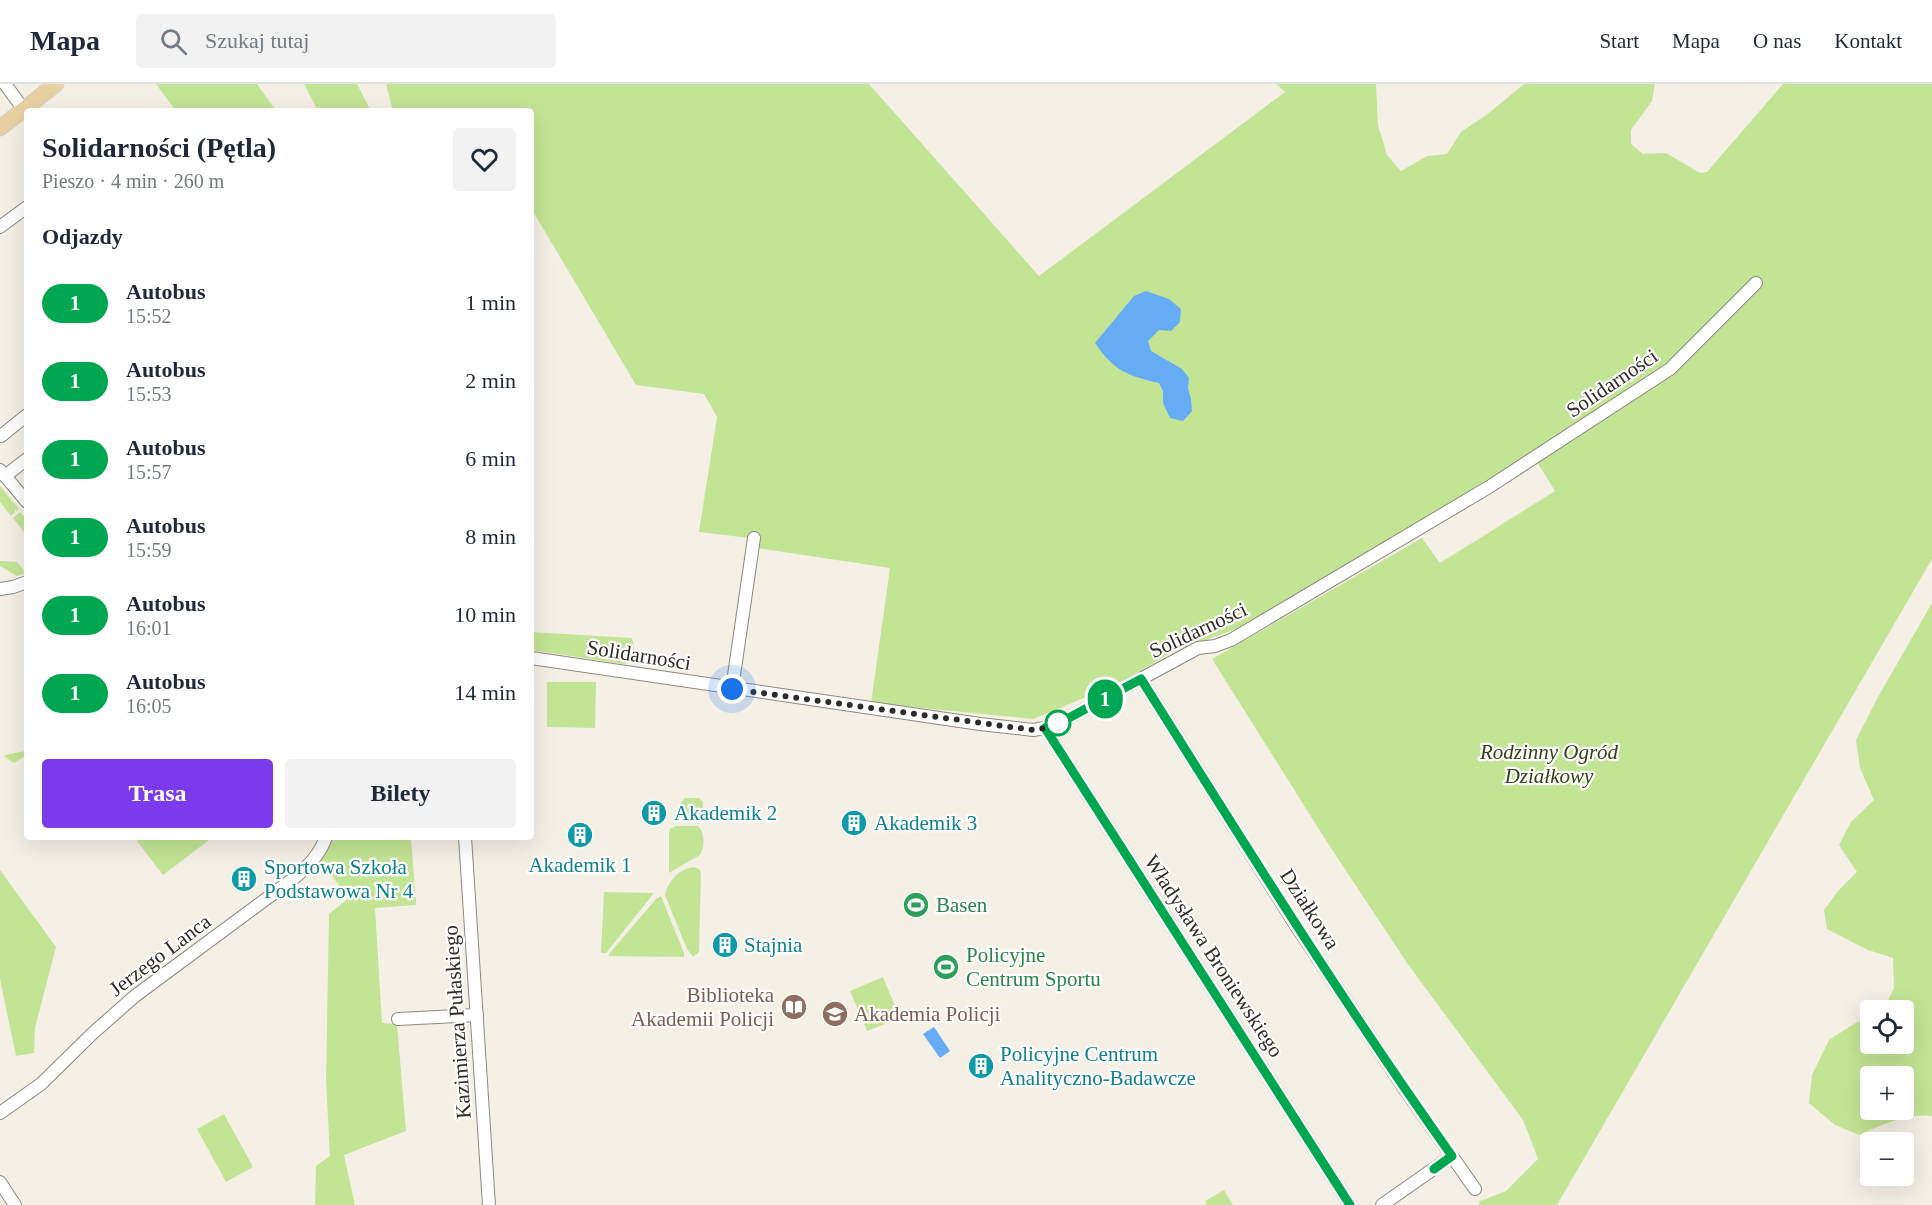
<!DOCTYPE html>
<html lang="pl">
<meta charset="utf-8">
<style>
body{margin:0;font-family:"Times New Roman",serif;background:#f2f2f3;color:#1f2937;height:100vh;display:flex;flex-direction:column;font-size:22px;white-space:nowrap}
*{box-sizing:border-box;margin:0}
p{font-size:20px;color:#747a83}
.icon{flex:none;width:33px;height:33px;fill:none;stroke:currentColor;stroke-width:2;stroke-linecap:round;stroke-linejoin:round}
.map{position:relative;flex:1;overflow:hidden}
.drawer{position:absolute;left:24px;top:24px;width:510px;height:732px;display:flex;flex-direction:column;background:#fff;border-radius:6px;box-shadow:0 6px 24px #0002}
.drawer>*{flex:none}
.badge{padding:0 12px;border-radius:20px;font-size:21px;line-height:39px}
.tools{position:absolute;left:1860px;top:916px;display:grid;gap:12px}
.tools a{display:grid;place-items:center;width:54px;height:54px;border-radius:6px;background:#fff;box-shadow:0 6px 24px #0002;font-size:30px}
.you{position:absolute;width:30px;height:30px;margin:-15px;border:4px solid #fff;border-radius:50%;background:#1a73e8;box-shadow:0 0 0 9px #1a73e833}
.map>.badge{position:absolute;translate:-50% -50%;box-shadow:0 0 0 3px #fff}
h2{padding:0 18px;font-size:22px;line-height:54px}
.round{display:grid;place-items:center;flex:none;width:63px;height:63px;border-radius:6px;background:#f2f2f3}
.summary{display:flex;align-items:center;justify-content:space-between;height:102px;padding:0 18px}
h1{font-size:28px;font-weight:700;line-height:45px}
.cta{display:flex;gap:12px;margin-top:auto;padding:12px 18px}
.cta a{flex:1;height:69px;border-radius:6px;background:#7c3aed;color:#fff;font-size:24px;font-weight:700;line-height:69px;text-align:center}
.cta a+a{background:#f2f2f3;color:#1f2937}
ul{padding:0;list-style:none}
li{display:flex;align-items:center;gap:18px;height:78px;padding:0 18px}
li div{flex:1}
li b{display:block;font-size:22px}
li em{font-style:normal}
li .badge{min-width:66px;font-weight:700;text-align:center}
header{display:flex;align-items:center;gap:36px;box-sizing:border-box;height:84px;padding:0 30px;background:#fff;border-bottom:2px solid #e0e1e3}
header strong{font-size:28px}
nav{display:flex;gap:33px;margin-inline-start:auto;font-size:21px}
.search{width:420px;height:54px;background:#f2f2f3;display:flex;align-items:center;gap:15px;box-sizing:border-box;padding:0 21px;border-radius:6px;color:#747a83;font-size:22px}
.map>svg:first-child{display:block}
.green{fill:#c4e495;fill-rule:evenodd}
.water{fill:#65acf5}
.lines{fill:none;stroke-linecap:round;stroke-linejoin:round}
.minor-casing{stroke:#8d8980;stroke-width:14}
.major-casing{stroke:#d1d1d0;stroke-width:17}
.minor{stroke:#fff;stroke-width:12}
.major{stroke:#e8d1a1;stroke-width:15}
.line-casing{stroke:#fff;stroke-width:14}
.line{stroke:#00a651;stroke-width:9}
.walk{stroke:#2e2c28;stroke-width:6;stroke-dasharray:0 10.8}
.stop-dot{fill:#fff;stroke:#00a651;stroke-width:3}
.labels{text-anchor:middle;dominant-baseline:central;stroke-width:4.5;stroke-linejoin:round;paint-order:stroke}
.street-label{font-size:21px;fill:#2e2c28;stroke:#fefdfb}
.park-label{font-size:21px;font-style:italic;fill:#33411b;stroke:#fefdfb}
.culture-label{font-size:21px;fill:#0d838f;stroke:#fefdfb;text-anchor:start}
.leisure-label{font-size:21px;fill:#27864d;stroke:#fefdfb;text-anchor:start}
.education-label{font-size:21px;fill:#785e54;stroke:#fefdfb;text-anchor:end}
</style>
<header>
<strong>Mapa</strong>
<div class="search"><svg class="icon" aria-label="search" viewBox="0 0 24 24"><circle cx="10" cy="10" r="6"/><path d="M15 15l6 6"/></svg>Szukaj tutaj</div>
<nav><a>Start</a><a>Mapa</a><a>O nas</a><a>Kontakt</a></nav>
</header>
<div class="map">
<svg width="1932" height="1121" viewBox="0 0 1932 1121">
<rect width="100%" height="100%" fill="#f5f0e6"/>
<g class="green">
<polygon points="156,0 257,0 276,27 176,27"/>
<polygon points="304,0 357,0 371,27 318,27"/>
<polygon points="386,0 869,0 1039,192 1285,8 1276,0 1376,0 1378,41 1387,71 1401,87 1427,72 1447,70 1461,48 1489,29 1524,0 1655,0 1652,17 1631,46 1631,60 1643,70 1666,69 1700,89 1707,88 1783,0 1932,0 1932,475 1557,1121 1480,1121 1478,1118 1506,1107 1538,1075 1523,1036 1407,879 1327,758 1212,575 1422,454 1440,479 1555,407 1537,378 1527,373 1253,539 1172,568 1120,599 1033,635 871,619 890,484 757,464 758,455 699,448 717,333 704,310 636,301 531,124 531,27 393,27"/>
<polygon points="0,402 19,425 17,427 15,425 15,428 11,432 0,418"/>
<polygon points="20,428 27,436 27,452 13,434"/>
<polygon points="0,477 17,478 26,489 17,492 0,482"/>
<path d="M 1932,519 L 1932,1032 C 1907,1029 1881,1041 1859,1051 L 1835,1041 L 1809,1019 L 1812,991 L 1829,956 L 1857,938 L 1870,934 L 1870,960 L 1904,960 L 1904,927 L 1883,927 L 1894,904 L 1893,874 L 1868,866 L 1827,845 L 1824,826 L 1839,806 L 1857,788 L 1839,761 L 1851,738 L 1874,716 L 1860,684 L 1856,656 L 1878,613 ZM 1870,993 L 1904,993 L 1904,1026 L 1870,1026 Z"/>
<path d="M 531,548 L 632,554 C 635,566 635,575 624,580 L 531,566 Z"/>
<polygon points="547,598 596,598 595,644 547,643"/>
<polygon points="25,667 27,671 14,679 5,673 5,671"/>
<path d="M 685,714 L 699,714 L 703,718 L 702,732 C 697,736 687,736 682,732 L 680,720 Z"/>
<path d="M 676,742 L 698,742 C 705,748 705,763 700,771 L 669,789 L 669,749 L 670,745 Z"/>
<polygon points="142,753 213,753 163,791 137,757"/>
<polygon points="333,753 411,753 416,821 375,824 382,939 397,940 406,1047 344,1071 355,1121 315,1121 316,1082 330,1072 326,996 329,830 349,814 320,777 332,757"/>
<path d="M 694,783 L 699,785 L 701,788 L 699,868 L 693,873 L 687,865 L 665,811 C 668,797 679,785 694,783 Z"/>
<polygon points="0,786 56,863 35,944 34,969 16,972 0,895"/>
<polygon points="604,808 654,809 606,869 601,869"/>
<polygon points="661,812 684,869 684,873 609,872 609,870 656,815"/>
<polygon points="883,893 900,934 867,947 850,907"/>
<polygon points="224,1030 253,1083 226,1098 197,1045"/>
<polygon points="1224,1106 1233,1121 1207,1121 1205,1117"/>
</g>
<g class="water">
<path d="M 1146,207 L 1169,215 L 1181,225 L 1180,238 L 1171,247 L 1159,246 L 1148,257 L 1151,267 L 1182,285 L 1189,294 L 1188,304 L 1191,315 L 1192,327 L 1183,337 L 1170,334 L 1163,319 L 1163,307 L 1159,299 C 1128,292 1114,287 1095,259 L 1134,212 Z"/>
<polygon points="934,943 950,967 940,974 923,950"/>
</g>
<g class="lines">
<g class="minor-casing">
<g id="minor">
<polyline points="5,0 27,30"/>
<polyline points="0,143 27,123"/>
<polyline points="1,352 27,331"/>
<polyline points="0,386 27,418"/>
<polyline points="5,392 27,375"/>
<polyline points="0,505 13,503 27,498"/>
<polyline points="531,574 980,640 1033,646 1045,644 1065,636 1198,564 1215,562 1231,556 1489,403 1670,285 1756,199"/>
<polyline points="1141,595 1293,837 1406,1007 1475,1105"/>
<polyline points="732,605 754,454"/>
<polyline points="1045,644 1350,1121"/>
<polyline points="465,753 489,1121"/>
<polyline points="398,935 477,931"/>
<path d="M 0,1029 L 41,1000 L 93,949 L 135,912 L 293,795 C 307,783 320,771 326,753"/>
<polyline points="0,1098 15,1121"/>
<polyline points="1382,1121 1452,1072"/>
</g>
</g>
<g class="major-casing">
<polyline id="major" points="0,44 56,0"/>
</g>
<use href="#minor" class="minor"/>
<use href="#major" class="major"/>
</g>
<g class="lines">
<g class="line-casing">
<path id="line" d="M 1350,1121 L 1045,644 L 1065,636 L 1141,595 C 1242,756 1342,917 1452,1072 L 1434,1085"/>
</g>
<use href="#line" class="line"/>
<polyline class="walk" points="732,605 1033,646 1045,644 1065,636 1058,639"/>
</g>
<defs>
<g id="building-disc" transform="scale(1.35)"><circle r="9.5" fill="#0f9aa8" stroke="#fefdfb"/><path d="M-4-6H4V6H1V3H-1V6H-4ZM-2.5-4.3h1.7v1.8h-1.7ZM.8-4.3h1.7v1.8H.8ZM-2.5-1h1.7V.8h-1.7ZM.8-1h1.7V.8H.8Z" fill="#fff"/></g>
<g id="stadium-disc" transform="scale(1.35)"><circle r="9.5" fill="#2e9e5b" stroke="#fefdfb"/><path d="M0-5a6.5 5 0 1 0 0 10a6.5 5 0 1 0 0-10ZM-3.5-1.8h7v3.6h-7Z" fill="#fff"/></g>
<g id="library-disc" transform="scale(1.35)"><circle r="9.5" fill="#8d6e63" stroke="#fefdfb"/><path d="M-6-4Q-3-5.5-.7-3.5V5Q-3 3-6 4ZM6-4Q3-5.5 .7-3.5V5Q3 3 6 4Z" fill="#fff"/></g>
<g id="university-disc" transform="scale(1.35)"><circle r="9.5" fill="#8d6e63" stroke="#fefdfb"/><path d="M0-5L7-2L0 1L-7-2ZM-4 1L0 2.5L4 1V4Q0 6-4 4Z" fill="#fff"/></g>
</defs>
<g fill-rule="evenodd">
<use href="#building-disc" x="654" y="729"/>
<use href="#building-disc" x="854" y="739"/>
<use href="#building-disc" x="580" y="751"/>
<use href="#building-disc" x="244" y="795"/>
<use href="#stadium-disc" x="916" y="821"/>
<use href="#building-disc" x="725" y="861"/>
<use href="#stadium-disc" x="946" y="883"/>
<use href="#library-disc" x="794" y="923"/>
<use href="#university-disc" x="835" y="930"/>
<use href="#building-disc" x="981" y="982"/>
</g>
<circle class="stop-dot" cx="1058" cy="639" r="12"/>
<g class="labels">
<g class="street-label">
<text transform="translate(1612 299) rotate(-34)">Solidarności</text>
<text transform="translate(1198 546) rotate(-25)">Solidarności</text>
<text transform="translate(639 571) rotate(9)">Solidarności</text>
<text transform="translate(1310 825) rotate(57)">Działkowa</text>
<text transform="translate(160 871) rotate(-37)">Jerzego Lanca</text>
<text transform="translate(1214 872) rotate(57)">Władysława Broniewskiego</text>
<text transform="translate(457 938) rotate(-94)">Kazimierza Pułaskiego</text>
</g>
<g class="park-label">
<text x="1549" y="668">Rodzinny Ogród<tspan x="1549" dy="24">Działkowy</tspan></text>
</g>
<g class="culture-label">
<text x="674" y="729">Akademik 2</text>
<text x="874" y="739">Akademik 3</text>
<text x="580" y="781" text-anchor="middle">Akademik 1</text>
<text x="264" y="783">Sportowa Szkoła<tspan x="264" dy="24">Podstawowa Nr 4</tspan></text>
<text x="744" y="861">Stajnia</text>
<text x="1000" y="970">Policyjne Centrum<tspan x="1000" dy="24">Analityczno-Badawcze</tspan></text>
</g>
<g class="leisure-label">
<text x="936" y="821">Basen</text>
<text x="966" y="871">Policyjne<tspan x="966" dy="24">Centrum Sportu</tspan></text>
</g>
<g class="education-label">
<text x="774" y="911">Biblioteka<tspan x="774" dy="24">Akademii Policji</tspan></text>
<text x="854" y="930" text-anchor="start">Akademia Policji</text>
</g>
</g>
</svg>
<div class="tools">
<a><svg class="icon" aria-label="locate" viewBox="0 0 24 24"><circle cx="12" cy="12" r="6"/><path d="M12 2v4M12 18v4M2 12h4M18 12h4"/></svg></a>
<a>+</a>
<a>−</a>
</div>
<div class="you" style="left:732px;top:605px"></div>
<b class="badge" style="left:1105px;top:615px;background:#00a651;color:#fff">1</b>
<section class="drawer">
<div class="summary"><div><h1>Solidarności (Pętla)</h1><p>Pieszo · 4 min · 260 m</p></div><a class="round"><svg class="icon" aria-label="heart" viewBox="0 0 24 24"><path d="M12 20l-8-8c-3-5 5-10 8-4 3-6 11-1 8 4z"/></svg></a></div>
<h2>Odjazdy</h2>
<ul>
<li><span class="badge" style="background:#00a651;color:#fff">1</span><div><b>Autobus</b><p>15:52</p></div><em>1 min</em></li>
<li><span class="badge" style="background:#00a651;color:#fff">1</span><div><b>Autobus</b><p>15:53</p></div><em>2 min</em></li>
<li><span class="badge" style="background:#00a651;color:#fff">1</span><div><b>Autobus</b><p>15:57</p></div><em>6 min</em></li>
<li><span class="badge" style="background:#00a651;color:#fff">1</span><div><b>Autobus</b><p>15:59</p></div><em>8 min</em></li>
<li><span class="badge" style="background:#00a651;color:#fff">1</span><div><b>Autobus</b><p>16:01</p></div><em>10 min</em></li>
<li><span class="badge" style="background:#00a651;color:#fff">1</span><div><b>Autobus</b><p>16:05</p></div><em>14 min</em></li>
</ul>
<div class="cta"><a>Trasa</a><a>Bilety</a></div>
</section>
</div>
